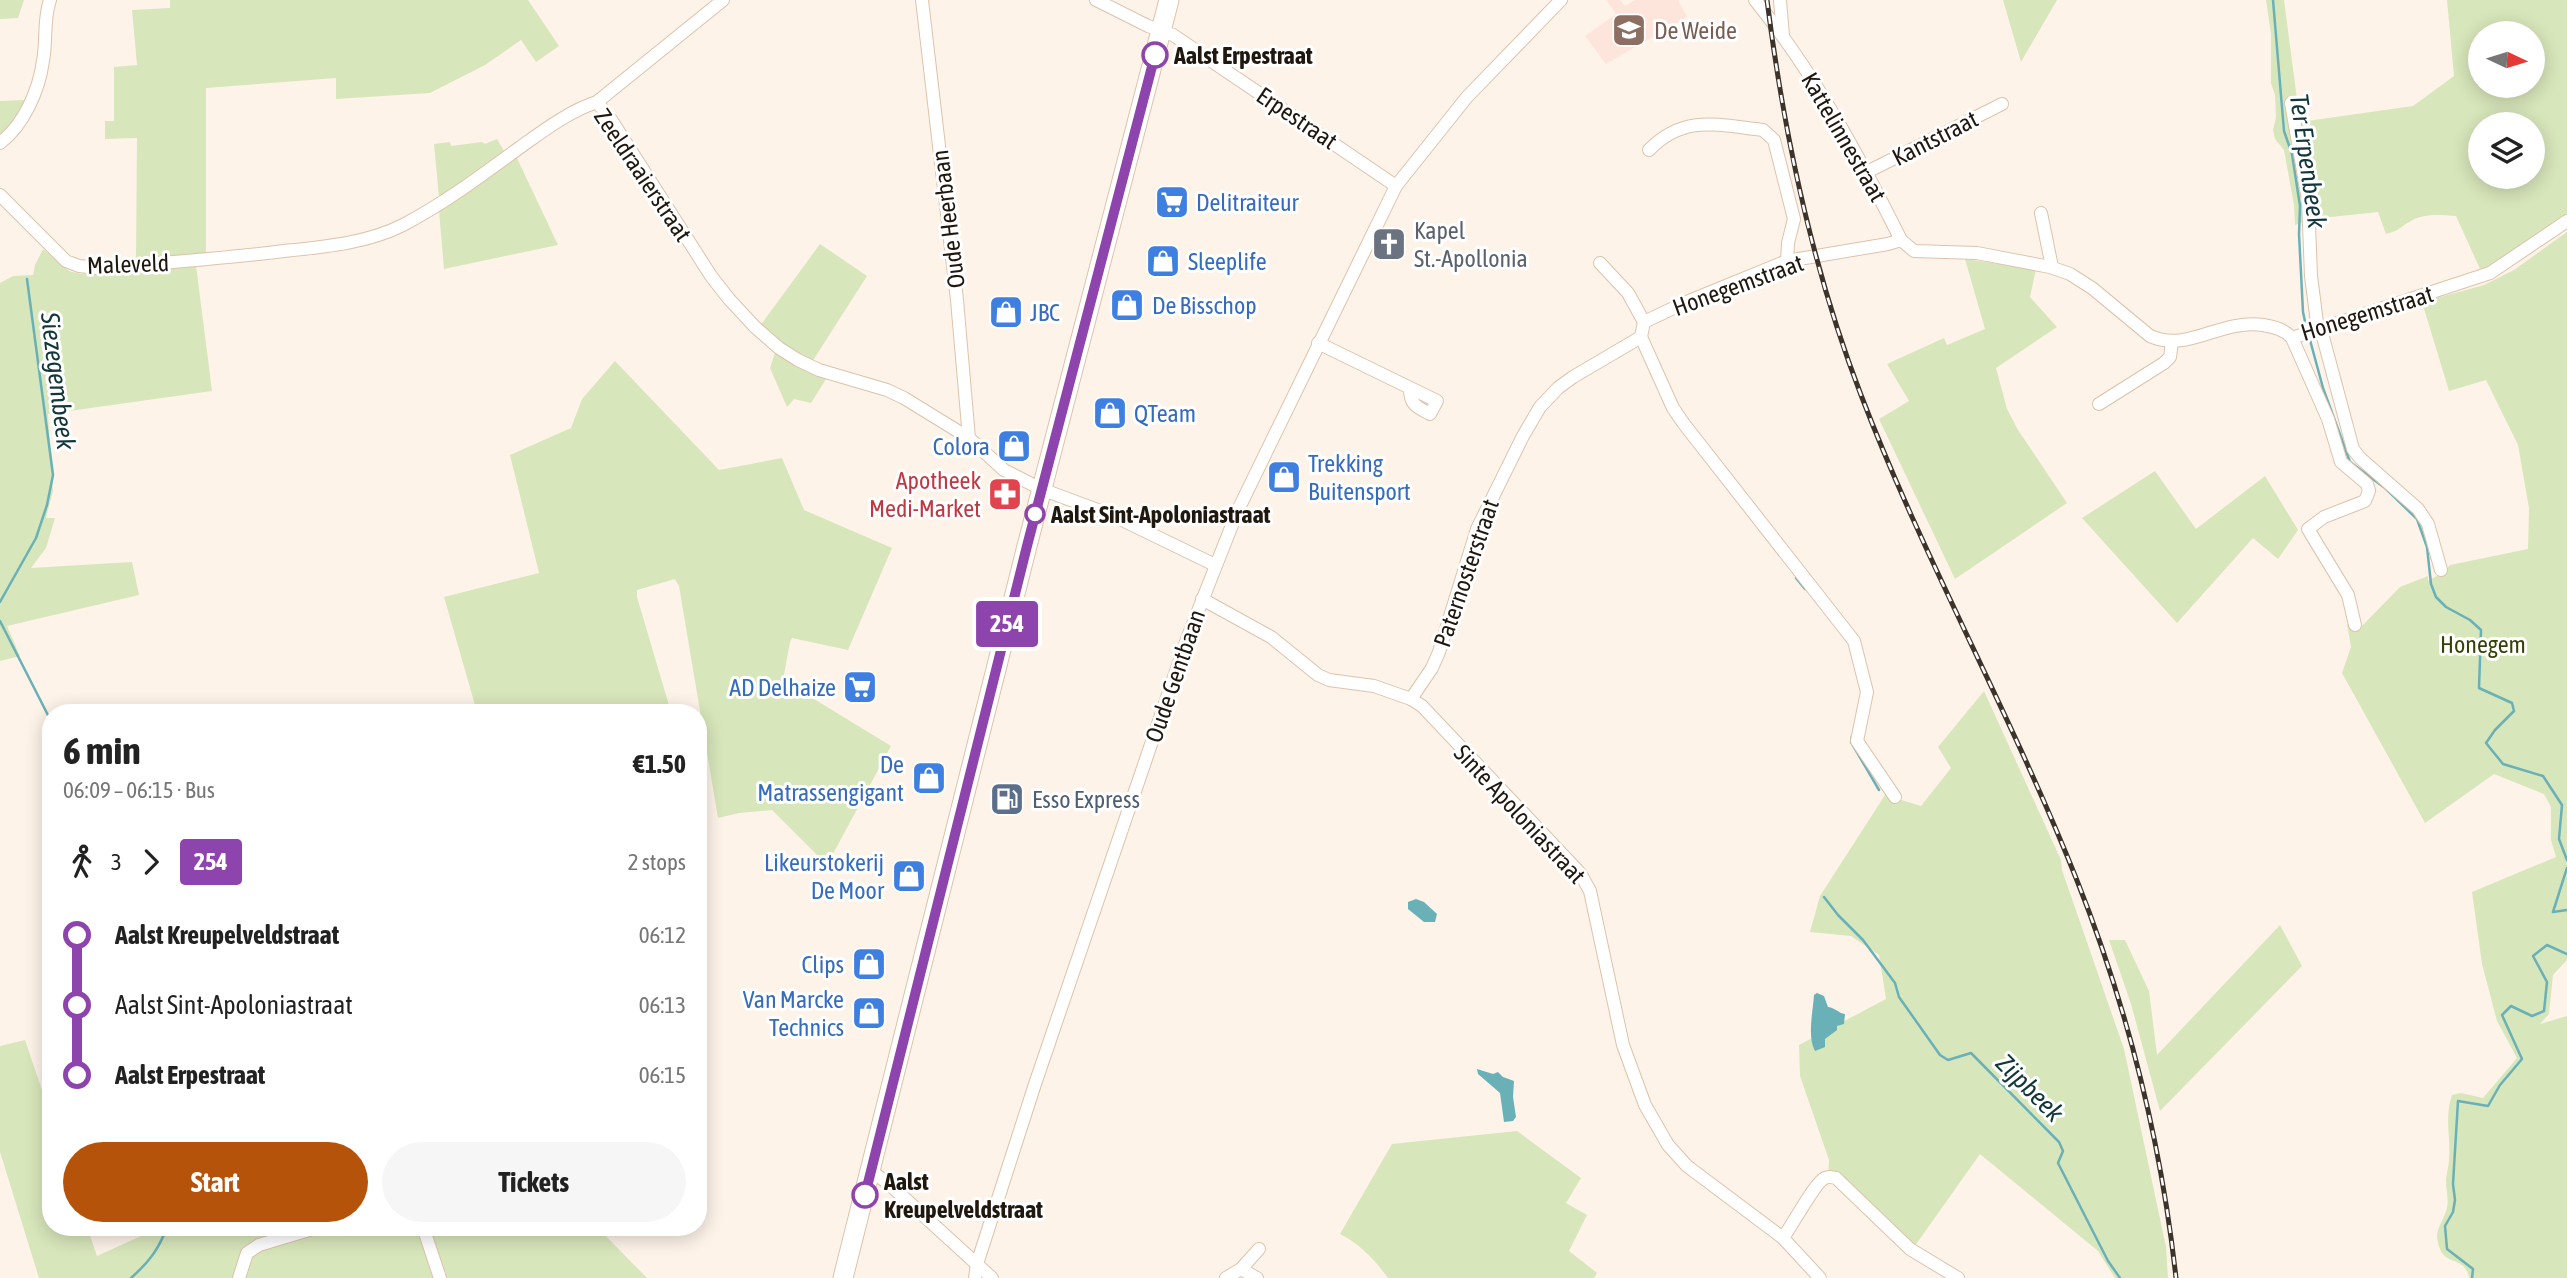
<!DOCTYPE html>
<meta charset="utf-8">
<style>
body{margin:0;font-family:"Asap Condensed",sans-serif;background:#f6f6f6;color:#222;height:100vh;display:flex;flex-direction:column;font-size:26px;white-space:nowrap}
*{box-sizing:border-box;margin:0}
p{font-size:23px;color:#767676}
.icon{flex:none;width:38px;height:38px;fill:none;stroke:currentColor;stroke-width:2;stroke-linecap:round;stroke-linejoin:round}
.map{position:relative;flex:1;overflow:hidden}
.sheet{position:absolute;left:42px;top:704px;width:665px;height:532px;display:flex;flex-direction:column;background:#fff;border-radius:28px;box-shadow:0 4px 18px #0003}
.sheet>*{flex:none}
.badge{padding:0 14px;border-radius:5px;font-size:24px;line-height:46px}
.needle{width:46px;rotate:94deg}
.controls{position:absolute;left:2468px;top:21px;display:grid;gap:14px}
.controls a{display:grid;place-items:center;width:77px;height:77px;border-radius:50%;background:#fff;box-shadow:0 4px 18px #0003;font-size:35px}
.map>.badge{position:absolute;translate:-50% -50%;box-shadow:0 0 0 4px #fff}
.legs{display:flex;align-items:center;gap:10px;height:77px;padding:0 21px;font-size:23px}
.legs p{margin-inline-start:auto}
.headline{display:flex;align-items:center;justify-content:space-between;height:119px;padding:0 21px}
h1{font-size:38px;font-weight:700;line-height:52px}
.button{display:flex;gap:14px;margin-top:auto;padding:14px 21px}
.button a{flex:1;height:80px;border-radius:42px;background:#b45309;color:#fff;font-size:28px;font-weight:700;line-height:80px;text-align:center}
.button a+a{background:#f6f6f6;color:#222}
ul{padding:0 21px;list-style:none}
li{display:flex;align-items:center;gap:24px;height:70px;font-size:26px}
li i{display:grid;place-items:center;width:10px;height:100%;margin:0 9px;background:currentColor}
li i::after{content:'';width:18px;height:18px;margin:-9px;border:5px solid;border-radius:50%;background:#fff}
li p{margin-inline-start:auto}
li:first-child i{background:linear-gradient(#0000 50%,currentColor 0)}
li:last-child i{background:linear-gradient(currentColor 50%,#0000 0)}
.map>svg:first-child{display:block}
.education{fill:#fee5dc}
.green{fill:#d8e6bb;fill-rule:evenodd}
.water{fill:#69b0b7}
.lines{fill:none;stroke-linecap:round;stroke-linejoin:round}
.stream{stroke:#69b0b7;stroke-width:2.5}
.street-casing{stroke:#dcc3ab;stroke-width:14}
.primary-casing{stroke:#dcc3ab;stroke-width:21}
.street{stroke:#fff;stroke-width:12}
.primary{stroke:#fff;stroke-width:19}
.rail-casing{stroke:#3c332b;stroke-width:5}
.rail{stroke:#fff;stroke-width:2.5;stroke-dasharray:8;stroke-linecap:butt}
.line-1-casing{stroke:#fff;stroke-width:16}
.line-1{stroke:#8e44ad;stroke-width:10}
.stop-1-dot{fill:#fff;stroke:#8e44ad;stroke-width:3.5}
.labels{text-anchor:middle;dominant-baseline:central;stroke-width:6;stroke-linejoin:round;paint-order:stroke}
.education-label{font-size:24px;fill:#785e54;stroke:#fff;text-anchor:start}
.stop-label{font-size:24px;font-weight:bold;fill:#20170f;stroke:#fff;text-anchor:start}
.street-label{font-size:24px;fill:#20170f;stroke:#fff}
.shop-label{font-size:24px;fill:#366cbe;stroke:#fff;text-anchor:start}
.worship-label{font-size:24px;fill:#5b616d;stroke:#fff;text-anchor:start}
.health-label{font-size:24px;fill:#be3a42;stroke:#fff;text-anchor:end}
.park-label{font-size:24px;fill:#364307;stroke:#fff}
.service-label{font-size:24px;fill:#4e5e75;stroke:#fff;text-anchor:start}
.water-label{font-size:26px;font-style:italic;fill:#123639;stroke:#fff}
</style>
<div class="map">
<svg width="2567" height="1278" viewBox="0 0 2567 1278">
<rect width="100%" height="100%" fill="#fef3e9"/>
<polygon class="education" points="1606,0 1620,0 1625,6 1635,0 1678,0 1687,17 1606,64 1585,36 1616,14"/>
<g class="green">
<polygon points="0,0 24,0 18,18 0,19"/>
<polygon points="170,0 528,0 559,46 536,62 521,40 485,65 430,93 336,99 336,78 206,88 206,253 136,259 137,138 105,139 105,121 114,121 114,67 137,65 132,10 170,8"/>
<polygon points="2003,0 2057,0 2021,62"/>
<path d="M 2266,0 L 2284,0 L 2300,122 L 2413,106 L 2454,76 L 2447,0 L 2567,0 L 2567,213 L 2497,263 L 2480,269 L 2456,216 C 2440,215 2425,213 2411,221 C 2400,227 2401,230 2386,234 L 2378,212 L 2312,219 L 2295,225 L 2294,205 L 2284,150 L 2275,139 L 2273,130 L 2276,117 L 2275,95 L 2271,83 L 2271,34 ZM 2480,33 L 2532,33 L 2532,86 L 2480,86 ZM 2480,124 L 2532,124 L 2532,177 L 2480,177 Z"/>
<polygon points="24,100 21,111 0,138 0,101"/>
<polygon points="497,139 504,151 439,197 434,144 450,142 451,146 482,142 485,144"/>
<polygon points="516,156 558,245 444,269 439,210"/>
<path d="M 2567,232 L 2567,960 L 2553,975 L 2549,1014 L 2540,1024 L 2567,1016 L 2567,1278 L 2469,1278 C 2466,1257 2446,1265 2440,1249 C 2432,1230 2443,1224 2447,1208 C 2449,1200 2446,1189 2446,1181 C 2446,1174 2449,1167 2449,1159 C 2451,1135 2444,1120 2452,1095 L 2461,1093 L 2483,1098 L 2517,1058 L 2497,1021 L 2482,964 L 2472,892 L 2556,857 L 2551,840 L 2551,807 L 2544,794 L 2494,774 L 2425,823 L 2342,673 L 2351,647 L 2347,624 L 2360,628 L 2400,587 L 2428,576 L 2428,581 L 2444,572 L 2450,565 L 2528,549 L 2529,508 L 2518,445 L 2486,380 L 2449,391 L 2422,302 L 2484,285 L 2514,270 Z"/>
<polygon points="820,244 867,276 812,362 778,341 760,326"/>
<polygon points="43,249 69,271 81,274 196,265 212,391 48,414 53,491 46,518 55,518 46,548 31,568 132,562 139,595 7,626 20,656 0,661 0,283 13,276 33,275 35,265"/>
<polygon points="1965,259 2036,269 2030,297 2057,327 1996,368 2007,409 2018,430 2067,503 1955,579 1879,419 1909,401 1887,364 1944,338 1947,345 1985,329"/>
<polygon points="776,350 828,376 811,403 794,399 787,407 770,368"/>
<polygon points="615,361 719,470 782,458 804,510 892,548 848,650 792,638 790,642 783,680 891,746 827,865 772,810 739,813 718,818 679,586 675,579 637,590 637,597 671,712 477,712 444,597 539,573 510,455 571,428 582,399"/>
<polygon points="2155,471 2196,529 2265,476 2298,530 2278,559 2253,538 2177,623 2082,518"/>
<polygon points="1984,691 2061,860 2062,870 2124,1049 2166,1247 2168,1278 2115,1278 2098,1251 1980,1154 1912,1250 1828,1176 1829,1160 1800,1076 1799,1045 1886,999 1879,955 1851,936 1810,932 1820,896 1885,795 1921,806 1951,768 1938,747"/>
<polygon points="2280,925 2302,966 2160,1111 2131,1004 2109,940 2125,940 2149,991 2157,1055"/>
<polygon points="25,1040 51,1117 51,1227 87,1227 97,1256 161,1227 597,1227 647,1278 39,1278 0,1152 0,1046"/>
<path d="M 1517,1131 L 1581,1178 L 1566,1203 L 1587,1215 L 1569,1251 L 1597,1273 L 1594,1278 L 1388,1278 C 1375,1260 1360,1244 1340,1234 L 1392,1144 Z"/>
</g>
<g class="water">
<polygon points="1416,899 1424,902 1437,914 1435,922 1424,922 1408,909 1408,902"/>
<path d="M 1817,993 L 1824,996 L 1828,1007 C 1836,1008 1838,1013 1845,1014 L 1844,1024 L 1837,1026 L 1837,1030 L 1825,1039 L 1825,1047 L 1815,1051 C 1807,1036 1813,1012 1814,995 Z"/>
<polygon points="1477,1069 1493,1074 1498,1072 1503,1077 1514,1081 1513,1097 1516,1117 1513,1121 1504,1122 1500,1093 1478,1074"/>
</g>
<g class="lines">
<g class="stream">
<polyline points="2273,0 2284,131 2292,154 2300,206 2299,234 2303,312 2306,326"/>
<polyline points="2310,340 2323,388 2350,462 2385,488 2417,519 2427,547 2431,584 2436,597 2446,607 2470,620 2481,630 2479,688 2512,703 2514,711 2495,730 2486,743 2503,764 2543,776 2562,805 2559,839 2567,860"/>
<polyline points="1796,578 1805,589"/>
<polyline points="0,602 36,538 47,505 53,475 27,279"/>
<polyline points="0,621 51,721"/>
<polyline points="1852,736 1851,742 1879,790"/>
<polyline points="2567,868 2553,912 2567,910"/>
<polyline points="1824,897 1838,915 1863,940 1895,983 1899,997 1940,1055 1948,1060 1971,1053 2059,1142 2063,1151 2058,1163 2108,1261 2120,1278"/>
<path d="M 131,1278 C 149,1262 159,1249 167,1227"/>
<polyline points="2472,1278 2473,1269 2447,1249 2445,1226 2453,1212 2455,1200 2453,1184 2458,1101 2488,1106 2500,1085 2522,1059 2502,1015 2511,1006 2532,1016 2544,1011 2547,982 2533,956 2547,945 2567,954"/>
</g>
<g class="street-casing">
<g id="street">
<polyline points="922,0 957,300 969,438"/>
<polyline points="1096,0 1148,26 1173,35 1396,186"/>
<path d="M 1755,0 C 1814,73 1859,156 1901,240"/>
<polyline points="1780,0 1783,36"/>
<polyline points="597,102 612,121 711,276 729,299 755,327 779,348 798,360 819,370 887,390 904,398 969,438 1004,470 1041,489 1114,516 1215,565"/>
<polyline points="2291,103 2308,199 2311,276 2318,330 2323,337 2353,449 2360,458 2418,509 2428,524 2441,570"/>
<path d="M 0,143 C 24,125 39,90 43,61 C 47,40 43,20 50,0"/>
<path d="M 1649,150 C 1684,114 1718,125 1763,130 L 1774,140 L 1794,219 L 1788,243 L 1787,261"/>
<polyline points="1867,172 2002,104"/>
<path d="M 0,195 L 66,261 L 79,266 L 98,268 C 160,263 222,259 284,251 C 323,247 368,243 403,225 C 445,203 482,175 519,148 C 543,131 569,111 597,102 L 723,0"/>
<polyline points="2041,213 2052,267"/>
<polyline points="1600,263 1628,293 1644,322"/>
<path d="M 1641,337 L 1644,322 L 1684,303 L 1787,261 L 1888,244 L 1901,240 L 1914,251 L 1977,253 L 2050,267 L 2070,274 L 2092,288 L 2150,336 C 2188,353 2219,319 2263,325 C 2274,327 2284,329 2292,338 L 2328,419 L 2341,462 L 2367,484 L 2369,491 L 2365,501 L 2324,517 L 2308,529 L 2348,595 L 2355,625"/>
<polyline points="1641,337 1673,408 1684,424 1854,641 1867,692 1857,741 1895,797"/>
<polyline points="2292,338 2490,273 2567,221"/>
<path d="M 1318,343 L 1437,401 L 1430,414 C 1417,407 1410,405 1410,389"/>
<polyline points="2099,404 2164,363 2170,357 2172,342"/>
<polyline points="1202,599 1271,637 1318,675 1329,680 1374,686 1411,699 1422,706 1580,873 1590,891 1623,1045 1645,1105 1668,1145 1687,1166 1783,1238 1820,1278"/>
<polyline points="1411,699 1432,668 1439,652 1477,529 1523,436 1540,407 1558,388 1573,377 1641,337"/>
<polyline points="871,1171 889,1184 992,1278"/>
<polyline points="423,1227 440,1278"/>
<path d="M 1783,1238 C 1791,1227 1816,1181 1825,1178 C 1829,1176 1831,1177 1836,1178 L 1910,1249 L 1958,1278"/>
<polyline points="1241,1269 1257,1278"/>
<polyline points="239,1278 247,1253 259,1245 319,1227"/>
<polyline points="975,1278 977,1264 1035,1084 1187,639 1238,510 1396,186 1467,97 1561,0"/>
<polyline points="1226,1278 1241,1269 1259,1249"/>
</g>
</g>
<g class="primary-casing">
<polyline id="primary" points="843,1278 1027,546 1169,0"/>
</g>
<use href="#street" class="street"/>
<use href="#primary" class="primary"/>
<g class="rail-casing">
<path id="rail" d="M 1767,0 C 1784,135 1812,268 1861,395 C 1924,560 2011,714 2076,878 C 2127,1006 2161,1141 2176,1278"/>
</g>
<use href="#rail" class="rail"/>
</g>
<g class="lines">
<g class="line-1-casing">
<polyline id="line-1" points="865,1195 1027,546 1155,55"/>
</g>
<use href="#line-1" class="line-1"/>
</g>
<defs>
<g id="school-square" transform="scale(1.75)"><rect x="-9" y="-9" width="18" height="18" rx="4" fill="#8d6e63" stroke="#fff"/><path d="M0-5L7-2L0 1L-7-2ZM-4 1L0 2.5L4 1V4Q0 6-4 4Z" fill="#fff"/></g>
<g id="supermarket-square" transform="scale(1.75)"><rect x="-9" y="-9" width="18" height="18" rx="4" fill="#3f7fe0" stroke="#fff"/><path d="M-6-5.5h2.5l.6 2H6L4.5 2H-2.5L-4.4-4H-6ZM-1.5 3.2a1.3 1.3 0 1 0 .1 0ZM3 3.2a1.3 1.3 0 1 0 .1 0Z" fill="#fff"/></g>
<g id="church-square" transform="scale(1.75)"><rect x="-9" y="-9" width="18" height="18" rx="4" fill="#6b7280" stroke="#fff"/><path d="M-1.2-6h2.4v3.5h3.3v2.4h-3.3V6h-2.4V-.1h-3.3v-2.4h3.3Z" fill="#fff"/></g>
<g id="shop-square" transform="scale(1.75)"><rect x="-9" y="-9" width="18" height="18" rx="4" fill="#3f7fe0" stroke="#fff"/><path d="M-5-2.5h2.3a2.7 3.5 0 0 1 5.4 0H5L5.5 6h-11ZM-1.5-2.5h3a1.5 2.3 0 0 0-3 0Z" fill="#fff"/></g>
<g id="pharmacy-square" transform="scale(1.75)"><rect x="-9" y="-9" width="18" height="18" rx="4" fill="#e0444e" stroke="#fff"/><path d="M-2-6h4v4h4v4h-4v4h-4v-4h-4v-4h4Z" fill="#fff"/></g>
<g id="fuel-square" transform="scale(1.75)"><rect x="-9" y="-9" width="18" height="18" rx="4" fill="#5c6f8a" stroke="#fff"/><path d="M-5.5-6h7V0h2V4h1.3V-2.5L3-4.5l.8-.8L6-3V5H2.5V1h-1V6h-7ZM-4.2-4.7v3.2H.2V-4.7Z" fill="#fff"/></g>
</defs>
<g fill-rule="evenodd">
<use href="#school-square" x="1629" y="30"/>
<use href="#supermarket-square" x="1172" y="202"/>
<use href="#church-square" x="1389" y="244"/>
<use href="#shop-square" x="1163" y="261"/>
<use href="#shop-square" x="1127" y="305"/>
<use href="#shop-square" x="1006" y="312"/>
<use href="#shop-square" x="1110" y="413"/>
<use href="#shop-square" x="1014" y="446"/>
<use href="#shop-square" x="1284" y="477"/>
<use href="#pharmacy-square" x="1005" y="494"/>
<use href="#supermarket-square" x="860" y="687"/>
<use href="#shop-square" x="929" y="778"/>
<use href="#fuel-square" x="1007" y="799"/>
<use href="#shop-square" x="909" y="876"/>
<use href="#shop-square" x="869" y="964"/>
<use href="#shop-square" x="869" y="1013"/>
</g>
<g class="stop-1-dot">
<circle cx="1155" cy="55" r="12"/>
<circle cx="1035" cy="514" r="9"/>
<circle cx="865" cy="1195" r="12"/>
</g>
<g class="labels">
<g class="education-label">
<text x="1654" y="30">De Weide</text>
</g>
<g class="stop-label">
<text x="1174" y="55">Aalst Erpestraat</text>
<text x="1051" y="514">Aalst Sint-Apoloniastraat</text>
<text x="884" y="1181">Aalst<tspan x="884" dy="28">Kreupelveldstraat</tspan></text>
</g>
<g class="street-label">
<text transform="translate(1297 118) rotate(34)">Erpestraat</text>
<text transform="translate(1844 137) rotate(60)">Kattelinnestraat</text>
<text transform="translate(1935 138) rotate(-27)">Kantstraat</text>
<text transform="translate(643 175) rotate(56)">Zeeldraaierstraat</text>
<text transform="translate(948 219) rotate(-97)">Oude Heerbaan</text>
<text transform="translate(128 264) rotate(-2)">Maleveld</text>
<text transform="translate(1738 285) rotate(-20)">Honegemstraat</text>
<text transform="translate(2367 313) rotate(-17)">Honegemstraat</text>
<text transform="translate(1466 573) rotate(-71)">Paternosterstraat</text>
<text transform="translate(1175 676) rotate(-71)">Oude Gentbaan</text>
<text transform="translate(1520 814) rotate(47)">Sinte Apoloniastraat</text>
</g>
<g class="shop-label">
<text x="1196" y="202">Delitraiteur</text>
<text x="1188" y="261">Sleeplife</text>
<text x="1152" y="305">De Bisschop</text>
<text x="1030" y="312">JBC</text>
<text x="1134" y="413">QTeam</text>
<text x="990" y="446" text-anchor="end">Colora</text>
<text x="1308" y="463">Trekking<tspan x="1308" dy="28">Buitensport</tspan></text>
<text x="836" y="687" text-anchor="end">AD Delhaize</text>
<text x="904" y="764" text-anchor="end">De<tspan x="904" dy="28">Matrassengigant</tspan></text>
<text x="884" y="862" text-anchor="end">Likeurstokerij<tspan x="884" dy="28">De Moor</tspan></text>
<text x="844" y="964" text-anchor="end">Clips</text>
<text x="844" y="999" text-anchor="end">Van Marcke<tspan x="844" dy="28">Technics</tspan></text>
</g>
<g class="worship-label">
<text x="1414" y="230">Kapel<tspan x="1414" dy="28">St.-Apollonia</tspan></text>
</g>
<g class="health-label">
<text x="981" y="480">Apotheek<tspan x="981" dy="28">Medi-Market</tspan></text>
</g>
<g class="park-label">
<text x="2483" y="644">Honegem</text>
</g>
<g class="service-label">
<text x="1032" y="799">Esso Express</text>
</g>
<g class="water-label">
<text transform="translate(2308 161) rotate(82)">Ter Erpenbeek</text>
<text transform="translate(58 381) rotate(83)">Siezegembeek</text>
<text transform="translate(2030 1088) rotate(45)">Zijpbeek</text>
</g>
</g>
</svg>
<div class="controls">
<a><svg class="needle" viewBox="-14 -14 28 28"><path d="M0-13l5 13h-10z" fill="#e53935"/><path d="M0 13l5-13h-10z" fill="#767676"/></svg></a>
<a><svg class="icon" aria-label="layers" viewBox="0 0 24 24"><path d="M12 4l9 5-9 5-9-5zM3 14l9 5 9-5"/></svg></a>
</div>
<b class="badge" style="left:1007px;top:624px;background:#8e44ad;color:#fff">254</b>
<section class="sheet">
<div class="headline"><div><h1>6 min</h1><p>06:09 – 06:15 · Bus</p></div><b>€1.50</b></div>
<div class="legs"><svg class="icon" aria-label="walk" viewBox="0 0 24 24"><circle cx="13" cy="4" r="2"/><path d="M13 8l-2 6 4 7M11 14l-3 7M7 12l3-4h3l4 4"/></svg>3<svg class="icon" aria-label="forward" viewBox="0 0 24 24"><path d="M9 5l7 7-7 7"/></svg><b class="badge" style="background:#8e44ad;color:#fff">254</b><p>2 stops</p></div>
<ul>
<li><i style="color:#8e44ad"></i><b>Aalst Kreupelveldstraat</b><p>06:12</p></li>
<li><i style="color:#8e44ad"></i><span>Aalst Sint-Apoloniastraat</span><p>06:13</p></li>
<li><i style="color:#8e44ad"></i><b>Aalst Erpestraat</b><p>06:15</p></li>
</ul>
<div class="button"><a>Start</a><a>Tickets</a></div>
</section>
</div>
